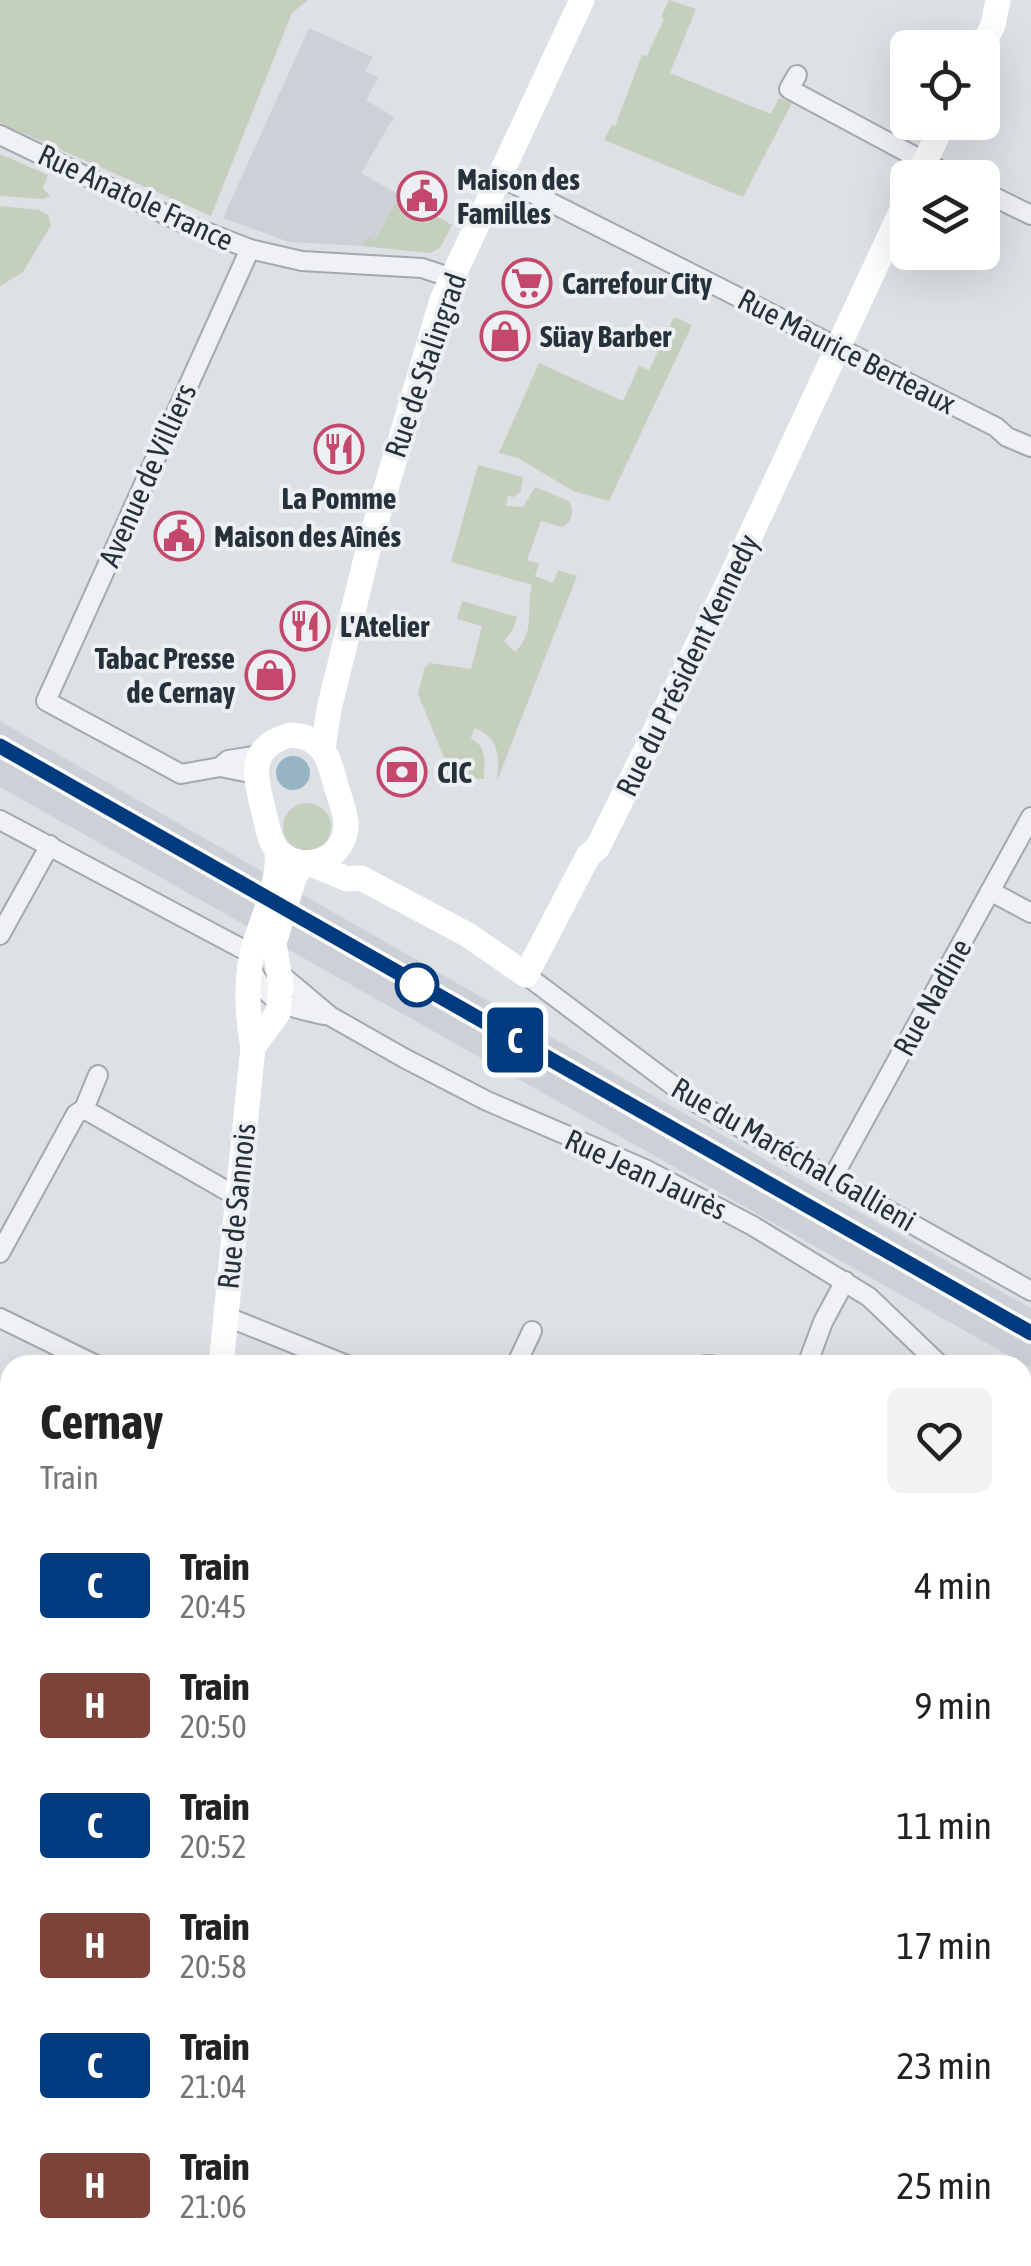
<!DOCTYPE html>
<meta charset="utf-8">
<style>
body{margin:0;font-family:"Asap Condensed",sans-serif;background:#f2f2f2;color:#222;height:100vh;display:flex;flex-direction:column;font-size:38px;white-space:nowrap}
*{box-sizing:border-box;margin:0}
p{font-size:32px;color:#767676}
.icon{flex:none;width:55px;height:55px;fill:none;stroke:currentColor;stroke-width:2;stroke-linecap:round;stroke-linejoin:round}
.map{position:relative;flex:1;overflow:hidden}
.side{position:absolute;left:0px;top:1355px;width:1032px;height:912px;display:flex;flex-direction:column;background:#fff;border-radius:30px 30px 0 0;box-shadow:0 10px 40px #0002}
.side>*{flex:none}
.badge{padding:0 20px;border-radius:8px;font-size:35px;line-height:65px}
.buttons{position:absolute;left:890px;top:30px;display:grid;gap:20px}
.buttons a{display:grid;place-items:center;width:110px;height:110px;border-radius:15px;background:#fff;box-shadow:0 10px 40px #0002;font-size:50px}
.map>.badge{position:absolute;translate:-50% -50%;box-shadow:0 0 0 5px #fff}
.round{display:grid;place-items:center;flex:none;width:105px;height:105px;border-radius:15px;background:#f2f2f2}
.overview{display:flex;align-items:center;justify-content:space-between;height:170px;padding:0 40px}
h1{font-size:48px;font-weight:700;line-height:75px}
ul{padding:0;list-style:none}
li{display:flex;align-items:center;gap:30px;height:120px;padding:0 40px}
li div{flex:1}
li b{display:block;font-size:38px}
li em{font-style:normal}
li .badge{min-width:110px;font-weight:700;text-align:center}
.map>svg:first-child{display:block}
.built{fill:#cbd1d7}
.green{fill:#c5cfbe}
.water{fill:#99b4c4}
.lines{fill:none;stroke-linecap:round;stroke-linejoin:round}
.street-casing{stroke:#a3a9af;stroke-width:22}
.street{stroke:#eff1f4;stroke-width:18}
.secondary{stroke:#fff;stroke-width:25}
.rail-casing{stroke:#77838e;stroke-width:10}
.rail{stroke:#ecf0f3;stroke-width:6;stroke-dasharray:19;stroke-linecap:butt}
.line-casing{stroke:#fff;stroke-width:22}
.line{stroke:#003b80;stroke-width:15}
.stop-dot{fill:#fff;stroke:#003b80;stroke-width:5}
.labels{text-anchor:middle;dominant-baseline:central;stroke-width:8;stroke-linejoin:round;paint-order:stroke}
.poi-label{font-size:30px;font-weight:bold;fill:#27313b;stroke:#ecf0f3;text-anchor:start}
.street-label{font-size:30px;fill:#27313b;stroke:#ecf0f3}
</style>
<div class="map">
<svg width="1031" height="2266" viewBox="0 0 1031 2266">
<rect width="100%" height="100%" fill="#dde1e5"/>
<g class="built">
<polygon points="309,28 373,57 365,71 378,77 366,100 394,117 361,173 399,195 374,241 367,237 362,246 289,242 223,218"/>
<polygon points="0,721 776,1166 1031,1308 1031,1368 0,787"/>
</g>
<g class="green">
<polygon points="0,0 308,0 292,13 211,216 0,123"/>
<polygon points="669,0 696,9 670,73 771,114 779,98 792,103 743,197 604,140 612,125 615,126 642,55 647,56 664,19 661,17"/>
<polygon points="0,154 48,175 43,188 50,196 43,199 0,196"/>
<polygon points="399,195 452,225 440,248 429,253 362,246 367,237 375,240"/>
<polygon points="0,206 39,210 48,215 51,225 23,272 0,286"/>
<polygon points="674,317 692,325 609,501 573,491 518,458 499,453 539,363 623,401 639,366 649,370"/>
<path d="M 478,465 L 523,477 L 521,491 L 514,497 L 508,496 L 506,506 L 523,507 L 535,487 L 569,501 C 574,511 573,521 562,527 L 541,521 L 527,560 L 539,564 L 535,576 L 553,583 L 558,570 L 577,576 L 497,781 C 500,756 499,737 474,728 L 471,739 C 488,746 484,764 484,779 L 445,779 L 445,760 L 418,694 L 425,667 L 430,663 L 471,669 L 482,626 L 457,619 L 462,601 L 517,617 L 513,630 L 504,641 L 515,652 C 537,630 525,610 532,585 L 451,562 Z"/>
<circle cx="307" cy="827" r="24"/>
</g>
<circle class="water" cx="293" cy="773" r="17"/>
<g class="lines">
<g class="street-casing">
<g id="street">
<polyline points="797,75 789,89 955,178"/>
<polyline points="0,135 183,223 250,249 302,261 422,268 452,278"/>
<path d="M 500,177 C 665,261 831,343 996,427 L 1007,437 L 1031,447"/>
<polyline points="982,191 1031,215"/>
<polyline points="250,249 46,701 181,774 220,767 228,760 260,755"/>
<polyline points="220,767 255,774"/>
<polyline points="0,820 252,954"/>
<polyline points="990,891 1031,913"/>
<polyline points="0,935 50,845"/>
<path d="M 251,968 C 267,1004 289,1007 324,1015"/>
<polyline points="280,974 330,1016 404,1058 487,1101 645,1169 753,1226 869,1297 940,1365"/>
<polyline points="526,975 695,1102 1031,1291"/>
<polyline points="84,1109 236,1196"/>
<polyline points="833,1177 1031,817"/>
<polyline points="0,1253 76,1114 84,1109 98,1075"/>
<polyline points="225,1316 347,1365"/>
<polyline points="0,1318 96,1365"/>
<polyline points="516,1365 532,1331"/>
<polyline points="706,1365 711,1365"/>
<polyline points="807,1365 823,1322 845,1281"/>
<polyline points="1022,1446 1031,1454"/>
<polyline points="0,1521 10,1528"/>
<polyline points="0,1723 10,1719"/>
<polyline points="1022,1831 1031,1810"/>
<polyline points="0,2078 10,2083"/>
</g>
</g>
<use href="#street" class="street"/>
<g class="secondary">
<polyline points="982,48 993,25 998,0"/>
<polyline points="917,178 944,122"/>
<path d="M 290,735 C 323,736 329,758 336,786 C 340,798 345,811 346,823 C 347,859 305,875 279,852 C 270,844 268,829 265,817 C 257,781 243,748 290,735 Z"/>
<polyline points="323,749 329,709 370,542 442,300 582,0"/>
<polyline points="309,863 347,879 361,878 468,935 526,975 588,856 598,847 732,575 908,197"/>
<polyline points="253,1047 278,1013 281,985 274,943 295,875 305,863"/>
<path d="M 221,1365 L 253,1047 C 247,1016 245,973 255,943 C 264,914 280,881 277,850"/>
<polyline points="128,2266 129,2258"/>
</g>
<g class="rail-casing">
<polyline id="rail" points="0,746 1031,1333"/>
</g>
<use href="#rail" class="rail"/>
</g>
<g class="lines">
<g class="line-casing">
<polyline id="line" points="0,746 1031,1333"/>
</g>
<use href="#line" class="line"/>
</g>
<defs>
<g id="civic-ring" transform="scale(2.5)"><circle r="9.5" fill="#ecf0f3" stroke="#c4486b" stroke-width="1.5"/><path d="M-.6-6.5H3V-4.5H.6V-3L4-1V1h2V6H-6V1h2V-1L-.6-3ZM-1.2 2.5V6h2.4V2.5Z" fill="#c4486b"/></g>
<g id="supermarket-ring" transform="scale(2.5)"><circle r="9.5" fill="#ecf0f3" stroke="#c4486b" stroke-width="1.5"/><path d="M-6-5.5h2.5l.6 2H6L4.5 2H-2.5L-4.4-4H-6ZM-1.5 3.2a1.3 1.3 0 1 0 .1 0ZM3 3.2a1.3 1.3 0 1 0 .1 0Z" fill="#c4486b"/></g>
<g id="shop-ring" transform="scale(2.5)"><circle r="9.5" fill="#ecf0f3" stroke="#c4486b" stroke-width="1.5"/><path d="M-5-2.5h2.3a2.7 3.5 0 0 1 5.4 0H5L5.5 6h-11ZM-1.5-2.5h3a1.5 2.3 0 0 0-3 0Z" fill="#c4486b"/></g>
<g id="restaurant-ring" transform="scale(2.5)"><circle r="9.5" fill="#ecf0f3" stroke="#c4486b" stroke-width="1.5"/><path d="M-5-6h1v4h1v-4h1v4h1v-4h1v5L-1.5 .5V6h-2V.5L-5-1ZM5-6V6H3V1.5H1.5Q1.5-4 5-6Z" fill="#c4486b"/></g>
<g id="bank-ring" transform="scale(2.5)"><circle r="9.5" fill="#ecf0f3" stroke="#c4486b" stroke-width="1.5"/><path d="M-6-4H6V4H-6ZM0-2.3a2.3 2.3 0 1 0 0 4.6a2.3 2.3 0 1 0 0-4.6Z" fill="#c4486b"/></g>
</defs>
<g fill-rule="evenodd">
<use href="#civic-ring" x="422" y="196"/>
<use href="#supermarket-ring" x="527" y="283"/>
<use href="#shop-ring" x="505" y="336"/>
<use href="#restaurant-ring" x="339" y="449"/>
<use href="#civic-ring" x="179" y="536"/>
<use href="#restaurant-ring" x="305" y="626"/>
<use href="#shop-ring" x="270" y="675"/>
<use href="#bank-ring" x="402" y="772"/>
</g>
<circle class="stop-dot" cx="417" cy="985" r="20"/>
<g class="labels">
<g class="poi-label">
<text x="457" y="179">Maison des<tspan x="457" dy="34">Familles</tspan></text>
<text x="562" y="283">Carrefour City</text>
<text x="540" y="336">Süay Barber</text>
<text x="339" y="498" text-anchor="middle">La Pomme</text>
<text x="214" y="536">Maison des Aînés</text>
<text x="340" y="626">L'Atelier</text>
<text x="235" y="658" text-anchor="end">Tabac Presse<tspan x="235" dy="34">de Cernay</tspan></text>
<text x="437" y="772">CIC</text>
</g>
<g class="street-label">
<text transform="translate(136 197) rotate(25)">Rue Anatole France</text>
<text transform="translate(847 351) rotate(27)">Rue Maurice Berteaux</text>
<text transform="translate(425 365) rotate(-71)">Rue de Stalingrad</text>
<text transform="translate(147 475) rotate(-66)">Avenue de Villiers</text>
<text transform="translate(687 665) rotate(-64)">Rue du Président Kennedy</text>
<text transform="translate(932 997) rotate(-61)">Rue Nadine</text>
<text transform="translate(794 1154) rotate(30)">Rue du Maréchal Gallieni</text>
<text transform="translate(646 1174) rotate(25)">Rue Jean Jaurès</text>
<text transform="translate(236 1206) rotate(-84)">Rue de Sannois</text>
</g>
</g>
</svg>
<div class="buttons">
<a><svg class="icon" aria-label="locate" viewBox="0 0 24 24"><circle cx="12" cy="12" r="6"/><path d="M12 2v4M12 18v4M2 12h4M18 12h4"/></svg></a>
<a><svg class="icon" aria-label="layers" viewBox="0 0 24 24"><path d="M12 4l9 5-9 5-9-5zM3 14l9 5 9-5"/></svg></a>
</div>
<b class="badge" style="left:515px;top:1040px;background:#003b80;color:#fff">C</b>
<section class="side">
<div class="overview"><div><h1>Cernay</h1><p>Train</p></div><a class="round"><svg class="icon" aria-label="heart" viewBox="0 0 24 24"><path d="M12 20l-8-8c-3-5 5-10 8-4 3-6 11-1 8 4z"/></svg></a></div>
<ul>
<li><span class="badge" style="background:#003b80;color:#fff">C</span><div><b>Train</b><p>20:45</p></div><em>4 min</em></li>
<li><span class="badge" style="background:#7b4339;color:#fff">H</span><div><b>Train</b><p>20:50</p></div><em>9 min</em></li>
<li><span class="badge" style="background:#003b80;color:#fff">C</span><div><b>Train</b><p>20:52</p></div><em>11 min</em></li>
<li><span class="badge" style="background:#7b4339;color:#fff">H</span><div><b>Train</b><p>20:58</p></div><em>17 min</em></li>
<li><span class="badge" style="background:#003b80;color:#fff">C</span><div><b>Train</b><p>21:04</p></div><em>23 min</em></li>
<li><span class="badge" style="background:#7b4339;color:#fff">H</span><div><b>Train</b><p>21:06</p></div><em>25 min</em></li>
</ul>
</section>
</div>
